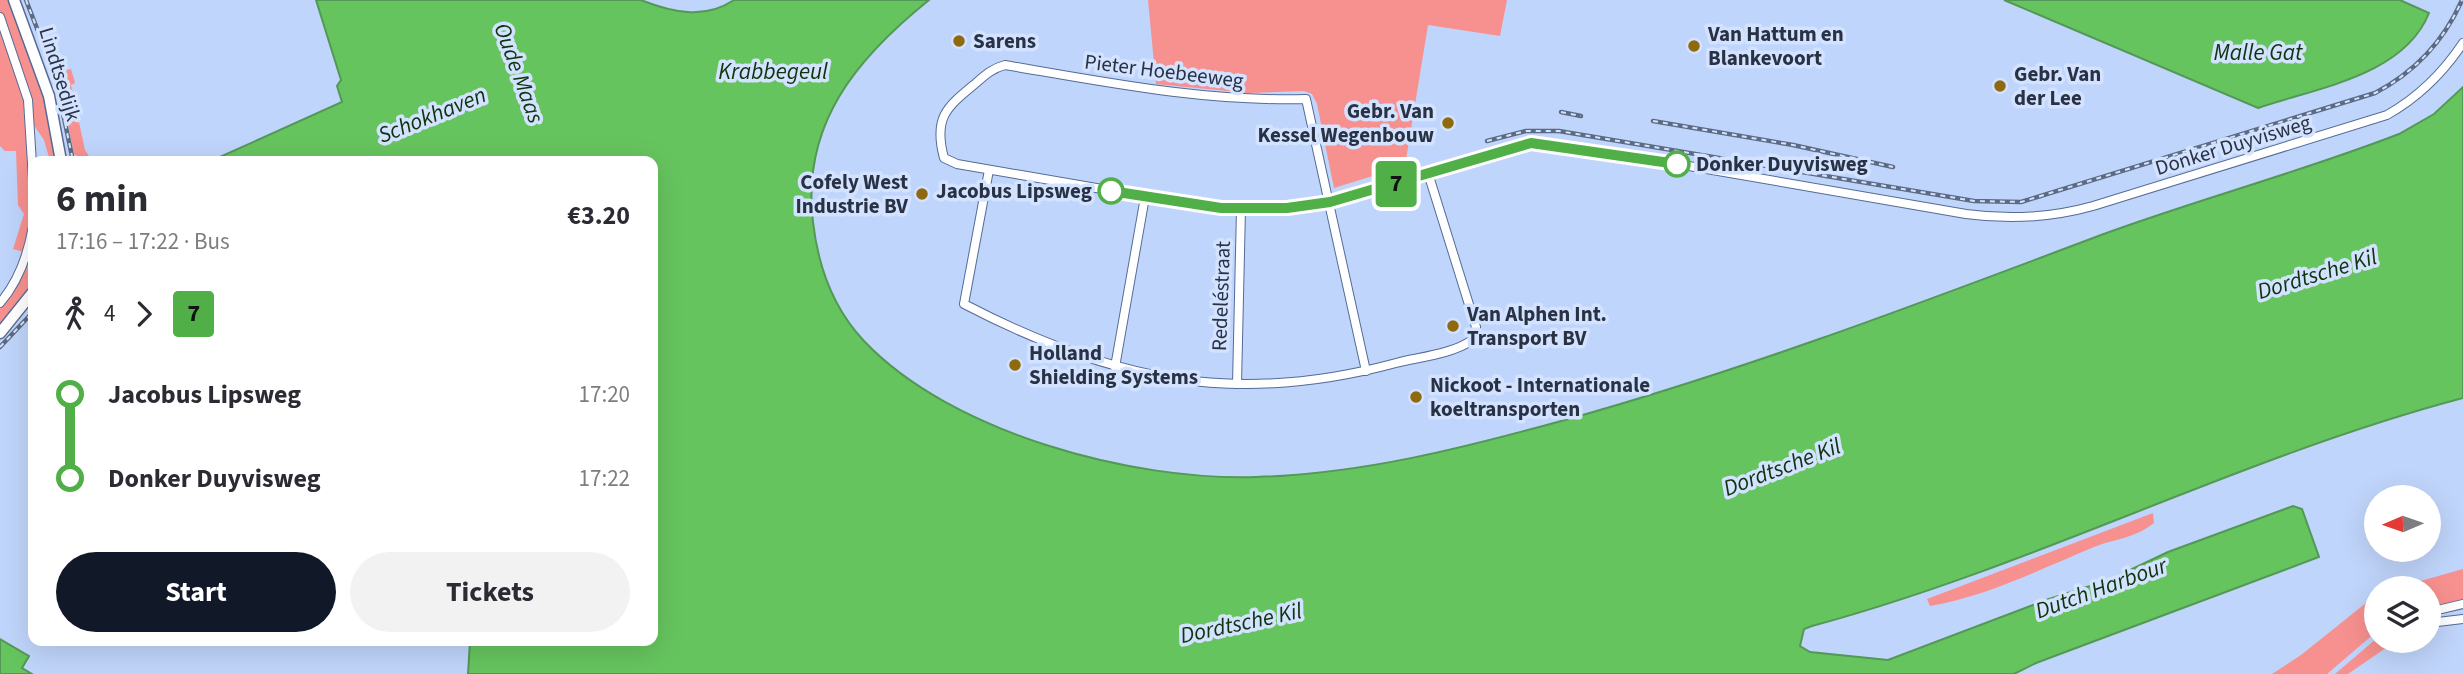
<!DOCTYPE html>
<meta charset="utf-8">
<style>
body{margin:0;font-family:"Source Sans 3",sans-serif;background:#f2f2f3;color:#2b2b33;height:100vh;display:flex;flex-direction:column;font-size:26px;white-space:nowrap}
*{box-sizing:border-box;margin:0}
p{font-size:23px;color:#7c7c81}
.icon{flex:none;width:38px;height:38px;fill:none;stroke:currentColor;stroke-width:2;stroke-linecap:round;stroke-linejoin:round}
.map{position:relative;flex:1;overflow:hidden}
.drawer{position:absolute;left:28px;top:156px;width:630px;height:490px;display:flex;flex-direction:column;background:#fff;border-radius:14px;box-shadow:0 7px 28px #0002}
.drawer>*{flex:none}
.badge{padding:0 14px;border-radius:5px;font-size:24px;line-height:46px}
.needle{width:46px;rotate:268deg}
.fabs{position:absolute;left:2364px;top:485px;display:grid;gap:14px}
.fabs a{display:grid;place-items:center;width:77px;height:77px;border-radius:50%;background:#fff;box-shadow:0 7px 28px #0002;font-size:35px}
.map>.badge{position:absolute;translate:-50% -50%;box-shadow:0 0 0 4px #fff}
.legs{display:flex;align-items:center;gap:10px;height:77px;padding:0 28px;font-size:23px}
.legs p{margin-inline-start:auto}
.overview{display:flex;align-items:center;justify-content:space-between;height:119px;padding:0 28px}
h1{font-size:38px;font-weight:700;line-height:52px}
.cta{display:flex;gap:14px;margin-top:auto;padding:14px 28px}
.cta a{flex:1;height:80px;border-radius:42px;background:#111827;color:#fff;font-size:28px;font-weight:700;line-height:80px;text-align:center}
.cta a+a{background:#f2f2f3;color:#2b2b33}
ul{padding:0 28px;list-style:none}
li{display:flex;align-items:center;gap:24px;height:84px;font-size:26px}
li i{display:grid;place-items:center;width:10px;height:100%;margin:0 9px;background:currentColor}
li i::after{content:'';width:18px;height:18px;margin:-9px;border:5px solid;border-radius:50%;background:#fff}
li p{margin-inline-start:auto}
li:first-child i{background:linear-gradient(#0000 50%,currentColor 0)}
li:last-child i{background:linear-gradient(currentColor 50%,#0000 0)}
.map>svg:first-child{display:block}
.green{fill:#f7918f}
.water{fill:#66c45e;stroke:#539856;stroke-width:2}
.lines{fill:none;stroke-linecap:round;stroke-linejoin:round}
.minor-casing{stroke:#556b95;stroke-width:10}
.secondary-casing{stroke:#556b95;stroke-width:13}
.minor{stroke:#fff;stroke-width:8}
.secondary{stroke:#fff;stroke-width:10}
.rail-casing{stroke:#5c6a83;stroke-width:4.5}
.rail{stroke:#d2e2ff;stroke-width:2;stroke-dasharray:5;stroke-linecap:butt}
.line-1-casing{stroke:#fff;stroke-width:16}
.line-1{stroke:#50af46;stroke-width:10}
.poi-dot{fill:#8f690e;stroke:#d2e2ff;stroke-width:2.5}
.stop-1-dot{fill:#fff;stroke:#50af46;stroke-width:3.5}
.labels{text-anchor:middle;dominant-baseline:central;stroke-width:7;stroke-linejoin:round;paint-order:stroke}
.poi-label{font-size:21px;font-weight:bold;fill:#283244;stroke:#d2e2ff;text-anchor:start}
.street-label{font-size:21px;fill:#283244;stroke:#d2e2ff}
.stop-label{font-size:21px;font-weight:bold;fill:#283244;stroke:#d2e2ff;text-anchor:start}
.water-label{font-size:23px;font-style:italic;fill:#0f340c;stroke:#d2e2ff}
</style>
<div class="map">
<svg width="2463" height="674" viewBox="0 0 2463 674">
<rect width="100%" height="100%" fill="#c0d5fb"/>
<g class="green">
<polygon points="0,0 10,0 42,87 57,161 50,161 44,140 33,124 0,13"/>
<polygon points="1148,0 1507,0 1500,36 1428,25 1405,166 1334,188 1317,104 1312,94 1304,91 1248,93 1156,84"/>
<path d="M 0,26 C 8,48 18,70 23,92 C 34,138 34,206 24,252 L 13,249 L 24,214 L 18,205 L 16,151 L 5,151 L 0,146 Z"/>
<polygon points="71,69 75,83 71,85 85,150 91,159 86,161 74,154 60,86 67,70"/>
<path d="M 33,242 C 33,287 32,294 0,328 L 0,307 Z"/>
<path d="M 2153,513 L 2154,523 C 2133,539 2117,538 2094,547 C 2041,569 1987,596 1930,606 L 1927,599 Z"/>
<polygon points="2463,569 2463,600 2429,608 2429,588 2396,588"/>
<polygon points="2376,595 2376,632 2327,674 2272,674 2301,655"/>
<polygon points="2376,639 2396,641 2348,674 2335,674"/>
</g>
<g class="water">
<path d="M 316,0 L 641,0 C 671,12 705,20 734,0 L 929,0 C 857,58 801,124 813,222 C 818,266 833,308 864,341 C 951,433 1132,481 1256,477 C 1362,474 1463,448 1565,420 C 1748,369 1923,302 2101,235 C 2199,199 2301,172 2399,134 L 2434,114 L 2463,87 L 2463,398 C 2240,457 2035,566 1812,626 L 1804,629 L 1800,646 L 1810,652 L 1888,660 L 2046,600 L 2109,580 L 2168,552 L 2293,506 L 2302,509 L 2319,557 L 2036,663 L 2014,674 L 468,674 L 470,641 L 653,640 L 653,161 L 211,161 L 342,102 L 337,86 L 341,80 Z"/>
<path d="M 2004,0 L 2400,0 L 2429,13 C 2404,76 2316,88 2258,108 Z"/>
<polygon points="0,639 29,656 22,668 32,674 0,674"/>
</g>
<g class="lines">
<g class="minor-casing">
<g id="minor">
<polyline points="0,17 28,100 33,180"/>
<path d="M 989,170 L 964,304 C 1110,380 1234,407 1396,363 C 1419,357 1453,354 1472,340 L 1476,327 L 1428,173"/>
<path d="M 0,303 C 19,281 28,255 33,226"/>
<polyline points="1115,367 1145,197"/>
<path d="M 1366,371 L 1306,99 C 1204,102 1105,82 1005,65 C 993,68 985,75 976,83 C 947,107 933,117 944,158 L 957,164 L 1189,204 L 1264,209 L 1330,202 L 1531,143 L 1631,156 L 1966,214 C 2010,220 2050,218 2093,206 L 2387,115 C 2419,97 2443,73 2463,43"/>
<polyline points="1237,384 1241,209"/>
<polyline points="2429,612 2463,604"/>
<polyline points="2429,623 2463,619"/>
</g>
</g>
<g class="secondary-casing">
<g id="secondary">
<polyline points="14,0 49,96 61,161"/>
<polyline points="0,333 33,292"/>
</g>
</g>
<use href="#minor" class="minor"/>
<use href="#secondary" class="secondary"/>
<g class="rail-casing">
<g id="rail">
<polyline points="26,0 55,75 73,161"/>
<polyline points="1561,112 1581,116"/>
<polyline points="1653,121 1793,145 1893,167"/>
<path d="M 1487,141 L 1526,131 L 1559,131 L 1974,201 L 2021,202 L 2375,93 C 2415,72 2444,41 2462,0"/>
<polyline points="0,347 33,312"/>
</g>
</g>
<use href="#rail" class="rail"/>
</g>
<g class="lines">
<g class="line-1-casing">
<polyline id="line-1" points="1111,191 1221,208 1287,208 1330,202 1531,143 1677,164"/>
</g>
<use href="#line-1" class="line-1"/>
</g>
<g class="poi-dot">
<circle cx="959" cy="41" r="7"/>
<circle cx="1694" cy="46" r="7"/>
<circle cx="2000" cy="86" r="7"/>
<circle cx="1448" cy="123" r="7"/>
<circle cx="922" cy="194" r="7"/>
<circle cx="1453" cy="326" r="7"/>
<circle cx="1015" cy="365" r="7"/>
<circle cx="1416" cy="397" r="7"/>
</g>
<g class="stop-1-dot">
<circle cx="1677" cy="164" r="12"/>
<circle cx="1111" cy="191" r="12"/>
</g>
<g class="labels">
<g class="poi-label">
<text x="1708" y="34">Van Hattum en<tspan x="1708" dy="24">Blankevoort</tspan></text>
<text x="973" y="41">Sarens</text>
<text x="2014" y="74">Gebr. Van<tspan x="2014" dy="24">der Lee</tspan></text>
<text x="1434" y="111" text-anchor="end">Gebr. Van<tspan x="1434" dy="24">Kessel Wegenbouw</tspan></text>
<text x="908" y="182" text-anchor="end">Cofely West<tspan x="908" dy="24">Industrie BV</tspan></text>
<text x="1467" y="314">Van Alphen Int.<tspan x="1467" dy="24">Transport BV</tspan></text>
<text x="1029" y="353">Holland<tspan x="1029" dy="24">Shielding Systems</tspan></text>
<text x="1430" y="385">Nickoot - Internationale<tspan x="1430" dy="24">koeltransporten</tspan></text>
</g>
<g class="street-label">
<text transform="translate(1164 71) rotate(7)">Pieter Hoebeeweg</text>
<text transform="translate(60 74) rotate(73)">Lindtsedijk</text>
<text transform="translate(2233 145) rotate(-17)">Donker Duyvisweg</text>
<text transform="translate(1221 296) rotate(-88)">Redeléstraat</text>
</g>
<g class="stop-label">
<text x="1696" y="164">Donker Duyvisweg</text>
<text x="1092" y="191" text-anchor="end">Jacobus Lipsweg</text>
</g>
<g class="water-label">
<text x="2258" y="52">Malle Gat</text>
<text x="773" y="71">Krabbegeul</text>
<text transform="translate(519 73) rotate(70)">Oude Maas</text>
<text transform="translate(432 115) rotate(-22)">Schokhaven</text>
<text transform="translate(2317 274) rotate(-17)">Dordtsche Kil</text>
<text transform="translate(1782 467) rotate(-21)">Dordtsche Kil</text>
<text transform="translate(2101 588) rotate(-20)">Dutch Harbour</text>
<text transform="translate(1241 623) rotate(-12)">Dordtsche Kil</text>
</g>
</g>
</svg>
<div class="fabs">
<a><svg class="needle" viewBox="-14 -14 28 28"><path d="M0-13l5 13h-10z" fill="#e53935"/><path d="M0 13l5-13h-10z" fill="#7c7c81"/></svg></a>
<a><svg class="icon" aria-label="layers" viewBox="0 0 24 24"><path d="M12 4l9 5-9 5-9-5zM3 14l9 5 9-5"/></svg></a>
</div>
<b class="badge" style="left:1396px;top:184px;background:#50af46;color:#111">7</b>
<section class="drawer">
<div class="overview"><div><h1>6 min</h1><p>17:16 – 17:22 · Bus</p></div><b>€3.20</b></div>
<div class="legs"><svg class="icon" aria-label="walk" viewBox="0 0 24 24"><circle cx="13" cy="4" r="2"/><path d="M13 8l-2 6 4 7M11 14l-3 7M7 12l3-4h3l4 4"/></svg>4<svg class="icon" aria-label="forward" viewBox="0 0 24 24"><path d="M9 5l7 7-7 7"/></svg><b class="badge" style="background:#50af46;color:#111">7</b></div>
<ul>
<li><i style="color:#50af46"></i><b>Jacobus Lipsweg</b><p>17:20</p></li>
<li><i style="color:#50af46"></i><b>Donker Duyvisweg</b><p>17:22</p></li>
</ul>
<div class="cta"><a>Start</a><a>Tickets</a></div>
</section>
</div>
